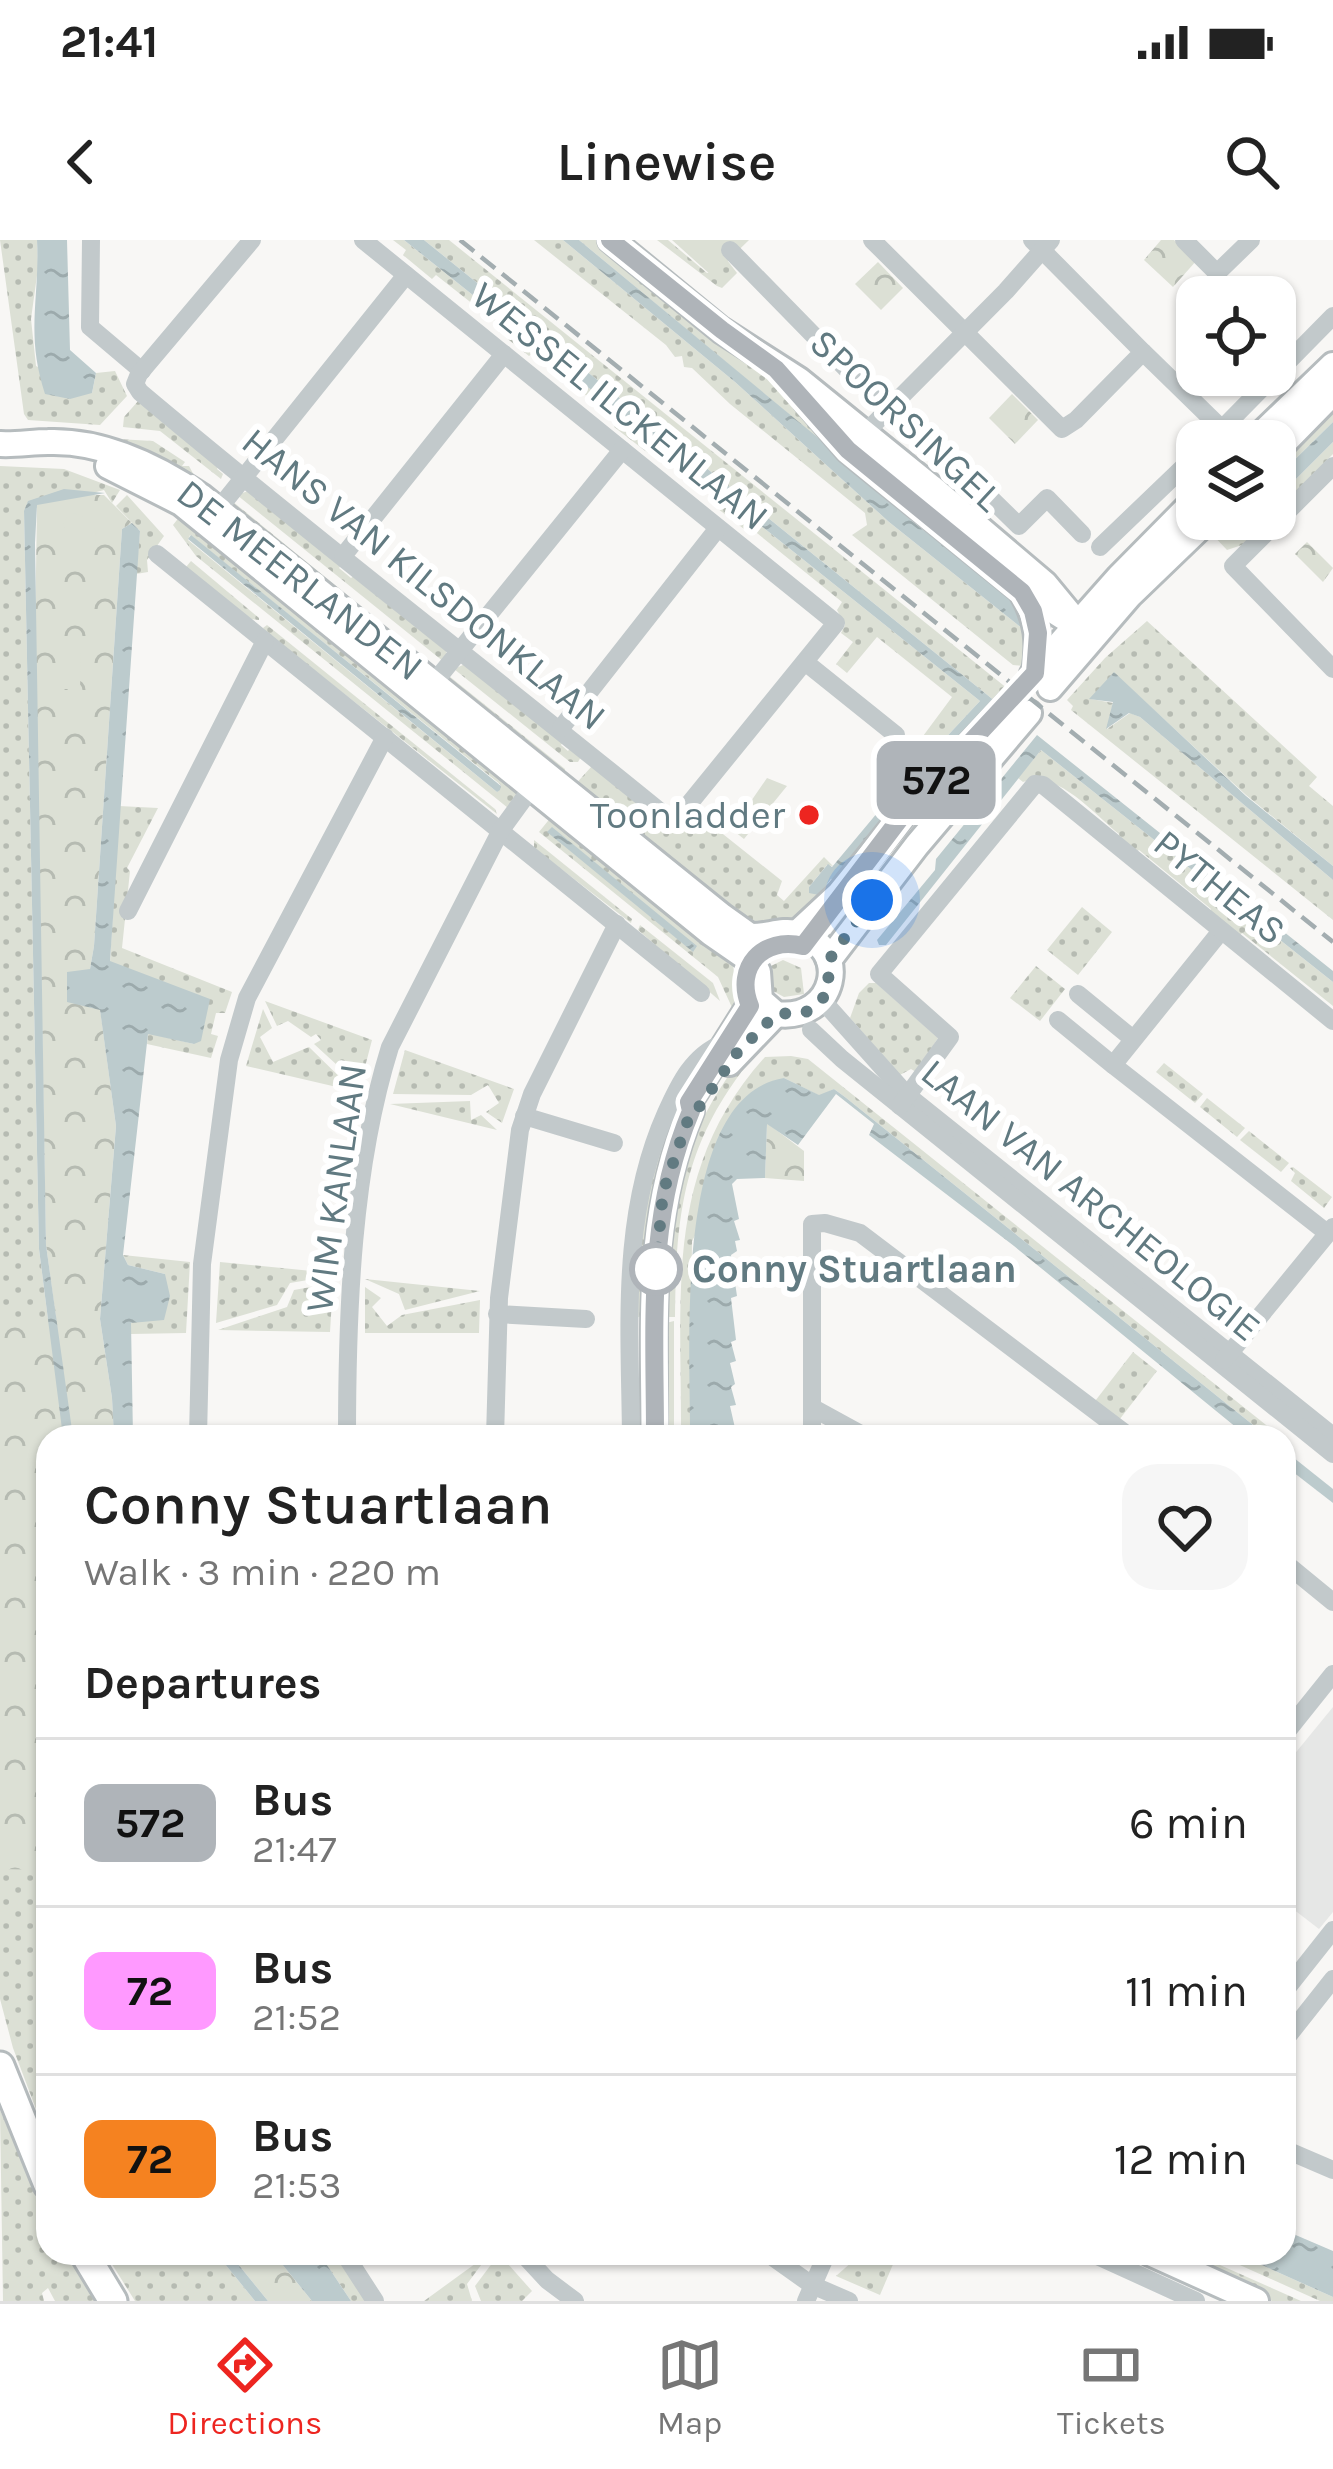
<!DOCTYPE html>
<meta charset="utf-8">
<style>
body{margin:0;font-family:Karla,sans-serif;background:#f6f6f6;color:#222;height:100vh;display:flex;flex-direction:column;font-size:45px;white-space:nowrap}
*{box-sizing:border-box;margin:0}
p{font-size:39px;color:#767676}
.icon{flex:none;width:66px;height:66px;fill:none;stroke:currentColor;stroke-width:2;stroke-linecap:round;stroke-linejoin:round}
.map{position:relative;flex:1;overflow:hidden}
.details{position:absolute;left:36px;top:1185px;width:1260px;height:840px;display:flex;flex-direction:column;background:#fff;border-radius:36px;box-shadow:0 3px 9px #0004}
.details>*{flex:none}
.badge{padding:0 24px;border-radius:18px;font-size:42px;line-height:78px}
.buttons{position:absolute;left:1176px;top:36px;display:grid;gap:24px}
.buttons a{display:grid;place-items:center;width:120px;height:120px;border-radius:24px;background:#fff;box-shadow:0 3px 9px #0004;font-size:60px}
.you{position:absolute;width:60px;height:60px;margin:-30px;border:9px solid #fff;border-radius:50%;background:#1a73e8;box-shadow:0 0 0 18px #1a73e833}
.map>.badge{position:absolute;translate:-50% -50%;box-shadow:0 0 0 6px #fff}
h2{padding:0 48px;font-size:45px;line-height:108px}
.round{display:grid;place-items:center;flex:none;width:126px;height:126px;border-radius:36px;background:#f6f6f6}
.head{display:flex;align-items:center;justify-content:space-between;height:204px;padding:0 48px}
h1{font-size:57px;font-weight:600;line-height:90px}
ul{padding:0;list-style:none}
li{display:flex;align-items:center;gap:36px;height:168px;padding:0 48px;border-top:3px solid #e0e0e0}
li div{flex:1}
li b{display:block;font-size:45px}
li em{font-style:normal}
li .badge{min-width:132px;font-weight:700;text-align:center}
.status{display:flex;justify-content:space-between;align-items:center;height:84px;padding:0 60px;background:#fff;direction:ltr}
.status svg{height:33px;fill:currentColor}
header{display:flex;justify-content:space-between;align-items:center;height:156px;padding:0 48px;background:#fff;font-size:54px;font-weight:600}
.dock{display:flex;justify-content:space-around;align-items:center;height:168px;border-top:3px solid #e0e0e0;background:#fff;font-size:33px;color:#767676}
.dock a{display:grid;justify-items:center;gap:6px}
.dock .on{color:#ed2520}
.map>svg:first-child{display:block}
.built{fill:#e6e7e6}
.grass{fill:url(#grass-dots);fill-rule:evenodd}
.park{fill:url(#park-crowns)}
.garden{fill:#dce0d5}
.water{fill:url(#water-ripples)}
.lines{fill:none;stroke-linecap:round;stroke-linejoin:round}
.major-casing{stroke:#b6bcbe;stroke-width:30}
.highway-casing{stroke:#b5bbbd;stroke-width:33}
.minor{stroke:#c2c9cb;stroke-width:18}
.major{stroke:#fff;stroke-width:24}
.highway{stroke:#fff;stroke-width:27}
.rail{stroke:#a3adb0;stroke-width:4.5;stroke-dasharray:18 9;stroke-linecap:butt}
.line-casing{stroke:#fff;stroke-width:27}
.line{stroke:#afb4b9;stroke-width:18}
.walk{stroke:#617a81;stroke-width:12;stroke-dasharray:0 21.6}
.poi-dot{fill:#ed2520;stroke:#fff;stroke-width:4.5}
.stop-dot{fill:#fff;stroke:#afb4b9;stroke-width:6}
.labels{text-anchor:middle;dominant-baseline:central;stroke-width:12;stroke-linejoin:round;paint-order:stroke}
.street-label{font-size:39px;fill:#617a81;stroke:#fff}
.poi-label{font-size:39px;fill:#617a81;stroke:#fff;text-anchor:end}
.stop-label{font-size:39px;font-weight:bold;fill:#617a81;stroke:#fff;text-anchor:start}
</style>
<div class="status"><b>21:41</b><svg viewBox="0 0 49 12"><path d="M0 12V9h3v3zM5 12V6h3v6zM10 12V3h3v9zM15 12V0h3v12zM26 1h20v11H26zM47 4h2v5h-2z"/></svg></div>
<header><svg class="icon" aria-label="back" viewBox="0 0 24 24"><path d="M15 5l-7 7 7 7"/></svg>Linewise<svg class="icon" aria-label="search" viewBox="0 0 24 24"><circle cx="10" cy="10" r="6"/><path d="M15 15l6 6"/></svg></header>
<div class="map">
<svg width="1333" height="2061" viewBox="0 0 1333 2061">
<defs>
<pattern id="grass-dots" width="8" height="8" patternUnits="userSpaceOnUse" patternTransform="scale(3)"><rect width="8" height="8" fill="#dce0d5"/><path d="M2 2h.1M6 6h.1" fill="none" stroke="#b6bbb2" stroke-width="1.8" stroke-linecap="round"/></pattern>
<pattern id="park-crowns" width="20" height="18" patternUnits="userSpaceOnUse" patternTransform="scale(3)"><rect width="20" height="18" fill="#dce0d5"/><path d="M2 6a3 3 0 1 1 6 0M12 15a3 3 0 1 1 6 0" fill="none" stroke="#b6bbb2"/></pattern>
<pattern id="water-ripples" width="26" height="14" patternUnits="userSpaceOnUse" patternTransform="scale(3)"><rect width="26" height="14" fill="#bccbcd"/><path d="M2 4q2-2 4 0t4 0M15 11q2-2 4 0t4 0" fill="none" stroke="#9caaac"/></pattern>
</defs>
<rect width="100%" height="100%" fill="#f8f7f5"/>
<polygon class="built" points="1333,1467 1333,1672 1319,1689 1284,1662 1284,1527"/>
<g class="grass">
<polygon points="0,0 37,0 38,28 31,79 36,126 92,153 96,133 115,131 127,156 100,185 28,180 24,174"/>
<polygon points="393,0 404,0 980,461 893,554 886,546 952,457 877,397 847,433 836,424 853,402 841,393 845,385 837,370 842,362 747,285 744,289 713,265 716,259 653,208 648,213 614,187 618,181 533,113 529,116 499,92 502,87 436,35 432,39 403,15 406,10"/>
<polygon points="424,0 449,0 1008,449 996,462"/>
<polygon points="534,0 563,0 735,142 889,282 1023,389 1030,396 1024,426 1013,425 852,295 867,285 865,273 730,164 692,128 684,127 682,116 675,117 666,105"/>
<polygon points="579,0 600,0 791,154 851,226"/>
<polygon points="657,0 668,0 707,33 716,31 727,20 737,33 722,48 717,46"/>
<polygon points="139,160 220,224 217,229 223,234 221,239 160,191 123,187 124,177"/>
<polygon points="1333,165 1333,182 1275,239 1275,223"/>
<polygon points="64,196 153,201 185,222 182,226 189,226 196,239"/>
<polygon points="1333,202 1333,214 1275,272 1275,260"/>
<polygon points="0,226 64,229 120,250 112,263 104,250 24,271 39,1009 63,1197 48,1197 48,1901 13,1808 0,1759"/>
<polygon points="248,251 344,322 339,328 351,338 357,334 445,406 447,416 444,422 237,255"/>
<polygon points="127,255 164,296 147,320 148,332 136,334 140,291 116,266"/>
<polygon points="232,261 439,430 435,431 231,269"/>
<path d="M 184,271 L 520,551 L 508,568 L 196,316 L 173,285 ZM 190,295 L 501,545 L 497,552 L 188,300 Z"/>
<polygon points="1219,279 1235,279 1231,284 1241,293 1256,279 1268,279 1242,305 1227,310 1208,290"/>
<polygon points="191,321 259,378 259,380 251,379 186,327"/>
<polygon points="1147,381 1317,537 1309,546 1333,566 1333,626 1246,555 1114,433 1091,459 1113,463 1107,489 1130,473 1140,477 1333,640 1333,680 1071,470 1073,466 1067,460 1105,418"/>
<polygon points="267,385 495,569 497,574 268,394 263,388"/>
<polygon points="465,424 565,499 561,505 568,511 572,506 582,515 578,522 570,522 454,429"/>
<polygon points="449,436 565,529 565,540 446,438"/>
<path d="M 1041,510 L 1333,742 L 1333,766 L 1242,693 L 1239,697 L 1209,674 L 1211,669 L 1139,610 L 1135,613 L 1118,598 L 1119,594 C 1095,575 1056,528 1023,542 L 1018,538 Z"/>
<polygon points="592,526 666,586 694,571 782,641 777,655 784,661 824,617 833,626 827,625 809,647 810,653 839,638 804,680 753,689 572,548"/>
<polygon points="119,566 158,568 127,628 130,631 122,708 232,752 225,773 216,773 211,794 218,796 211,818 147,804 148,793 194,804 110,722"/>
<polygon points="556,571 733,725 740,773 735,774 718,737 539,592"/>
<polygon points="534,600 632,679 631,683 534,608"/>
<polygon points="1082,667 1112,692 1078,735 1047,710"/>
<polygon points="640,685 713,743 720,761 638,690"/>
<polygon points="783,720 801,728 804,754 784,757 773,751 769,727"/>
<polygon points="1036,726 1065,749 1040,781 1010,758"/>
<polygon points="869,743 876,743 938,798 916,832 911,829 900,835 850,778 859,753"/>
<polygon points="265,761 372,800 360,846 314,804 321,800 316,794 311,797 288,781 277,786"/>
<polygon points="263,769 272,788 260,797 273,822 309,807 354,851 246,826"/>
<polygon points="405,810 514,849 502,883 486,872 499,863 488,845 471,855 393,854"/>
<path d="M 746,811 L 753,817 C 684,902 676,971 675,1077 L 667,1077 L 670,1038 L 666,1037 C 665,949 694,880 746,811 Z"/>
<path d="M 791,816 L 808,819 L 1281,1197 L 1268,1197 L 845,857 L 834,849 L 820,856 L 784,838 L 692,1001 L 690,1197 L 681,1197 C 682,1055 663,930 765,817 Z"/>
<polygon points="1164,823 1203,854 1195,863 1156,832"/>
<polygon points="696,831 667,903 648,1077 636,1077 636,1029 657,906"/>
<polygon points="1207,858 1245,888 1237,897 1200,867"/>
<polygon points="470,861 471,880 481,875 497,890 390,864"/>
<polygon points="1249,891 1289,923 1281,932 1240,900"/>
<polygon points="1293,927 1332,957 1324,968 1291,941 1295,933 1290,928"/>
<polygon points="123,1015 190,1022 186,1093 131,1094 131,1083 165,1034 128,1025"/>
<polygon points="220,1022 332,1033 332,1036 290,1043 277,1065 216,1083"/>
<polygon points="365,1039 480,1051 405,1070 399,1054"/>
<polygon points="333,1043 330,1092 218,1090 287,1067 294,1050"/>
<polygon points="365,1047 381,1058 372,1067 387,1086 402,1075 480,1060 479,1093 365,1093"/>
<polygon points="674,1081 674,1197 661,1197 662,1084"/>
<polygon points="1133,1112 1157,1131 1116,1184 1092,1165"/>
<polygon points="0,1870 48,1979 48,2013 67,2013 96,2061 55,2061 48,2048 42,2053 44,2061 3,2061"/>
<polygon points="105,2013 216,2013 255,2061 135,2061"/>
<polygon points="319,2013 337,2013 368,2061 351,2061"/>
<polygon points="490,2013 467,2044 472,2061 424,2061"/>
<polygon points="862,2013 886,2013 894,2022 880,2055 836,2036"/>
<polygon points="1163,2013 1193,2013 1301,2061 1272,2061"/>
<polygon points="1213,2013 1235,2013 1333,2057 1333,2061 1320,2061"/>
<polygon points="499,2014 532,2051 522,2061 481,2061 475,2046"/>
</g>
<g class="park">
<polygon points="1161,0 1174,0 1197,20 1173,47 1144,20"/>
<polygon points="878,22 903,48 881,70 855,44"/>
<polygon points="1012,154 1038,180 1015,204 989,178"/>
<polygon points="78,255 104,255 132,283 122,289 94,706 90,729 67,761 100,769 116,886 100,1079 112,1158 114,1197 48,1197 48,1630 0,1629 0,1080 56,1078 46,1005 35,397 37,266"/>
<polygon points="1307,302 1333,328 1323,342 1295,314"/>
<polygon points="767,538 787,546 744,599 725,584 747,567"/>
<polygon points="767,883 804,911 804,941 765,938"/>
<polygon points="229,2013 273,2013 312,2061 268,2061"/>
</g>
<g class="garden">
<polygon points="672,0 749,0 712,36"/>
<path d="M 69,273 C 88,274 103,290 93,308 L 79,308 L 66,295 L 63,284 Z"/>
<polygon points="61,412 81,412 80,449 61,449"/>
</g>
<g class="water">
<path d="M 37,0 L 67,0 L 70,110 L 96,133 L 92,153 L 70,159 L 45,154 C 25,93 40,59 37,0 Z"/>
<polygon points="404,0 424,0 996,462 839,638 831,639 819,655 809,653 809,647 828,624 832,627 893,554 980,461"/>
<path d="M 563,0 L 579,0 L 851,225 C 872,238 883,254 900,270 C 941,309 996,335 1029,382 L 1023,389 L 889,282 L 735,142 Z"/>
<polygon points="1333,182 1333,202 1275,260 1275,239"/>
<polygon points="64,249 105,253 37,265 35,303 46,1005 73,1197 63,1197 39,1009 24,271 28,261"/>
<polygon points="132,283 140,291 110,721 210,759 201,801 194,804 148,794 123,1015 128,1025 165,1034 170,1056 164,1080 131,1083 133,1197 114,1197 112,1158 100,1079 116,886 100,770 67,762 67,732 90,729 94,706 122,289"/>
<polygon points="191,295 501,546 500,550 497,552 188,299"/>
<polygon points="1114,432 1246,556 1333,626 1333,640 1140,477 1129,473 1106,489 1113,462 1089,459"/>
<polygon points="1037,495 1333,731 1333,742 1041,510 886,705 879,705 877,700 935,630 936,619"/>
<polygon points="552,587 697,706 693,712 547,592"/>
<path d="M 784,838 L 819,855 L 834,849 L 845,857 L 1268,1197 L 1248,1197 L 1014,1006 L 869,895 L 874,884 L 836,854 L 798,905 L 767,884 L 765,938 L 737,939 L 732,944 L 739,979 L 734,981 L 740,1000 L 735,1001 L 737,1011 L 731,1015 L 737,1056 L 731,1058 L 736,1100 L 731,1102 L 736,1121 L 730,1123 L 735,1144 L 731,1147 L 736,1165 L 730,1166 L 735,1188 L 731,1189 L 733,1197 L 690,1197 C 691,1112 671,856 784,838 Z"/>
<polygon points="1284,1210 1333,1249 1333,1263 1284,1225"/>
<polygon points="1284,1990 1333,2011 1333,2057 1235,2013 1284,2013"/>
<polygon points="216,2013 229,2013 268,2061 255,2061"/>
<polygon points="273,2013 319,2013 351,2061 312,2061"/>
</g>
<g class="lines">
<g class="major-casing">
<g id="major">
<polyline points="611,0 721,90 799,140 931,247 1045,344 1078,384"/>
<polyline points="806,161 848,210 1022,351 1068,380"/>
<polyline points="1254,201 1333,125"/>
<path d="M 0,204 C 16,205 32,202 48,202 C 103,200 158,227 202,257 L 722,676 L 750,696 C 766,697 782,689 797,693 C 852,707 836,782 776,774 L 760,760 L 758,732 L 751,721"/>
<polyline points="1275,212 1333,153"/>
<polyline points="108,226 181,263 712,694 751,721"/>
<path d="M 1023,354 C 1038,380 1040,404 1035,433"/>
<polyline points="1033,434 1119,337 1197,258"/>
<polyline points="1050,448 1130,355 1209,279"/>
<polyline points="797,693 839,654 902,576 1012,460"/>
<polyline points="829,720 917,605 1029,473"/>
<polyline points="729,823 776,774"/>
<path d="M 654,1197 C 655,1084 646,978 691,871 L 689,862 L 750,765"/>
<polyline points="1150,2013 1256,2061"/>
</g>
</g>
<g class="highway-casing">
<g id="highway">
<polyline points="0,1826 48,1945"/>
<polyline points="84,2013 113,2061"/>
</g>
</g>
<g class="minor">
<polyline points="91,0 90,87 142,131"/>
<path d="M 252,0 L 139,134 L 135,144 L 140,152 C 313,298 493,435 668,578 L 676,580 L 836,383 L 363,0"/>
<polyline points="872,0 1062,189 1076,180 1143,112 1032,0"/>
<polyline points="1184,0 1217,33 1251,0"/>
<polyline points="730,10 867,150 894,164 1019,286 1047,258 1082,294"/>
<polyline points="1143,112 1222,189"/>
<polyline points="1210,201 1333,76"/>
<polyline points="856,202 1006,51 1051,0"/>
<polyline points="1333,226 1233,326 1333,429"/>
<polyline points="212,277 406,35"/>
<polyline points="1100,307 1197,214"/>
<polyline points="157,314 701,753"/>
<polyline points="343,316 504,114"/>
<polyline points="805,422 896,495"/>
<polyline points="428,450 622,210"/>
<polyline points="561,488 718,288"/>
<polyline points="128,671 265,401"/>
<polyline points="1078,754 1133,799"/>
<polyline points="822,760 907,855 1333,1196"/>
<polyline points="1058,780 1113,825 1221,691"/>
<polyline points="811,790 842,819 1333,1214"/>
<polyline points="1113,825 1326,992"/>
<polyline points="900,866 950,797 879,734 1035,544 1043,545 1333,781"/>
<polyline points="524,876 614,903"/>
<polyline points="497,1074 586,1079"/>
<polyline points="1224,1120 1333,987"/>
<polyline points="813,1168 866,1197"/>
<polyline points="198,1197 202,1024 229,820 247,758 385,497"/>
<path d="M 347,1197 C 347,1070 352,929 390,807 L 501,590 L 536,542"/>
<polyline points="495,1197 499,1058 520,890 532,854 617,684"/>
<path d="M 631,1197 C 630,1087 620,976 666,873 C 679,844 692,816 723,803"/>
<polyline points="812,1197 812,984 825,983 860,993 1130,1197"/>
<polyline points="1284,1322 1333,1362"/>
<polyline points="1284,1495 1333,1434"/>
<polyline points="1284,1752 1333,1690"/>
<polyline points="1284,1801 1333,1739"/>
<polyline points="1284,1909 1333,1930"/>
<polyline points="344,2013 375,2061"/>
<polyline points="522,2013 547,2040 575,2061"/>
<polyline points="767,2013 812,2045 849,2061"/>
<polyline points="1091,2013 1196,2061"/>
<polyline points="806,2061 827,2013"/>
</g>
<use href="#major" class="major"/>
<use href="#highway" class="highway"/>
<polyline class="rail" points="460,0 1333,702"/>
</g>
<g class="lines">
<g class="line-casing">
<path id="line" d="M 610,0 L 722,90 L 776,129 L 848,210 L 1022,352 L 1033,371 L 1038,393 L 1035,433 L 902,576 L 803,706 C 763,696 734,727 750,766 L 689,862 L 691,871 C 646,978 655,1084 655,1197"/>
</g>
<use href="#line" class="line"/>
<polyline class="walk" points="656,1029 663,952 691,871 700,866 736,814 776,774 806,772 822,760 828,748 829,720 872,660"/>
</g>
<circle class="poi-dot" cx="809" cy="575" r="12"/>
<circle class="stop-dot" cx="656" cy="1029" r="24"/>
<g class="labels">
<g class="street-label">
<text transform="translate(620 166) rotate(39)">WESSEL ILCKENLAAN</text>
<text transform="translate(906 180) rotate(43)">SPOORSINGEL</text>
<text transform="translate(424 339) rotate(39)">HANS VAN KILSDONKLAAN</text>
<text transform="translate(300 340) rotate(38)">DE MEERLANDEN</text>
<text transform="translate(1220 647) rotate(39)">PYTHEAS</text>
<text transform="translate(336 948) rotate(-82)">WIM KANLAAN</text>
<text transform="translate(1091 960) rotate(39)">LAAN VAN ARCHEOLOGIE</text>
</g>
<g class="poi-label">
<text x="785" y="575">Toonladder</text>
</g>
<g class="stop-label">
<text x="692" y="1029">Conny Stuartlaan</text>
</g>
</g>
</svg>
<div class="buttons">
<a><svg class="icon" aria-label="locate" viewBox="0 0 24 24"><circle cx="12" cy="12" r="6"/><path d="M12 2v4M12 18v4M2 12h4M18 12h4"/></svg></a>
<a><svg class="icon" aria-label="layers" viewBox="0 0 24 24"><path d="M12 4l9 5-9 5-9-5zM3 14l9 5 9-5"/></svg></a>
</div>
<div class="you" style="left:872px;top:660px"></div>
<b class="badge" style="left:936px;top:540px;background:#afb4b9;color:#111">572</b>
<section class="details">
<div class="head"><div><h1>Conny Stuartlaan</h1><p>Walk · 3 min · 220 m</p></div><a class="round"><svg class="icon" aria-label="heart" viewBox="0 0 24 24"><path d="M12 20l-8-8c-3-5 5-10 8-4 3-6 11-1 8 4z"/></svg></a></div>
<h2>Departures</h2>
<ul>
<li><span class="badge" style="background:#afb4b9;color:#111">572</span><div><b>Bus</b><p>21:47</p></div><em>6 min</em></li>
<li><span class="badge" style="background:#f9f;color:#111">72</span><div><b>Bus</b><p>21:52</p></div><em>11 min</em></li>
<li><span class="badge" style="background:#f58220;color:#111">72</span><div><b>Bus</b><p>21:53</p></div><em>12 min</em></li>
</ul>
</section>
</div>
<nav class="dock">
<a class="on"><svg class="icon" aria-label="directions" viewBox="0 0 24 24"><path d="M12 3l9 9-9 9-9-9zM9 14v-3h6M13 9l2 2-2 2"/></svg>Directions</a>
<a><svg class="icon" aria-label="map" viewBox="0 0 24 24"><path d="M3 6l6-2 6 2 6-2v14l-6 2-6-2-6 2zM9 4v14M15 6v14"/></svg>Map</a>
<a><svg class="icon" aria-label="tickets" viewBox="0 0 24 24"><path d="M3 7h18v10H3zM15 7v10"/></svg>Tickets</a>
</nav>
